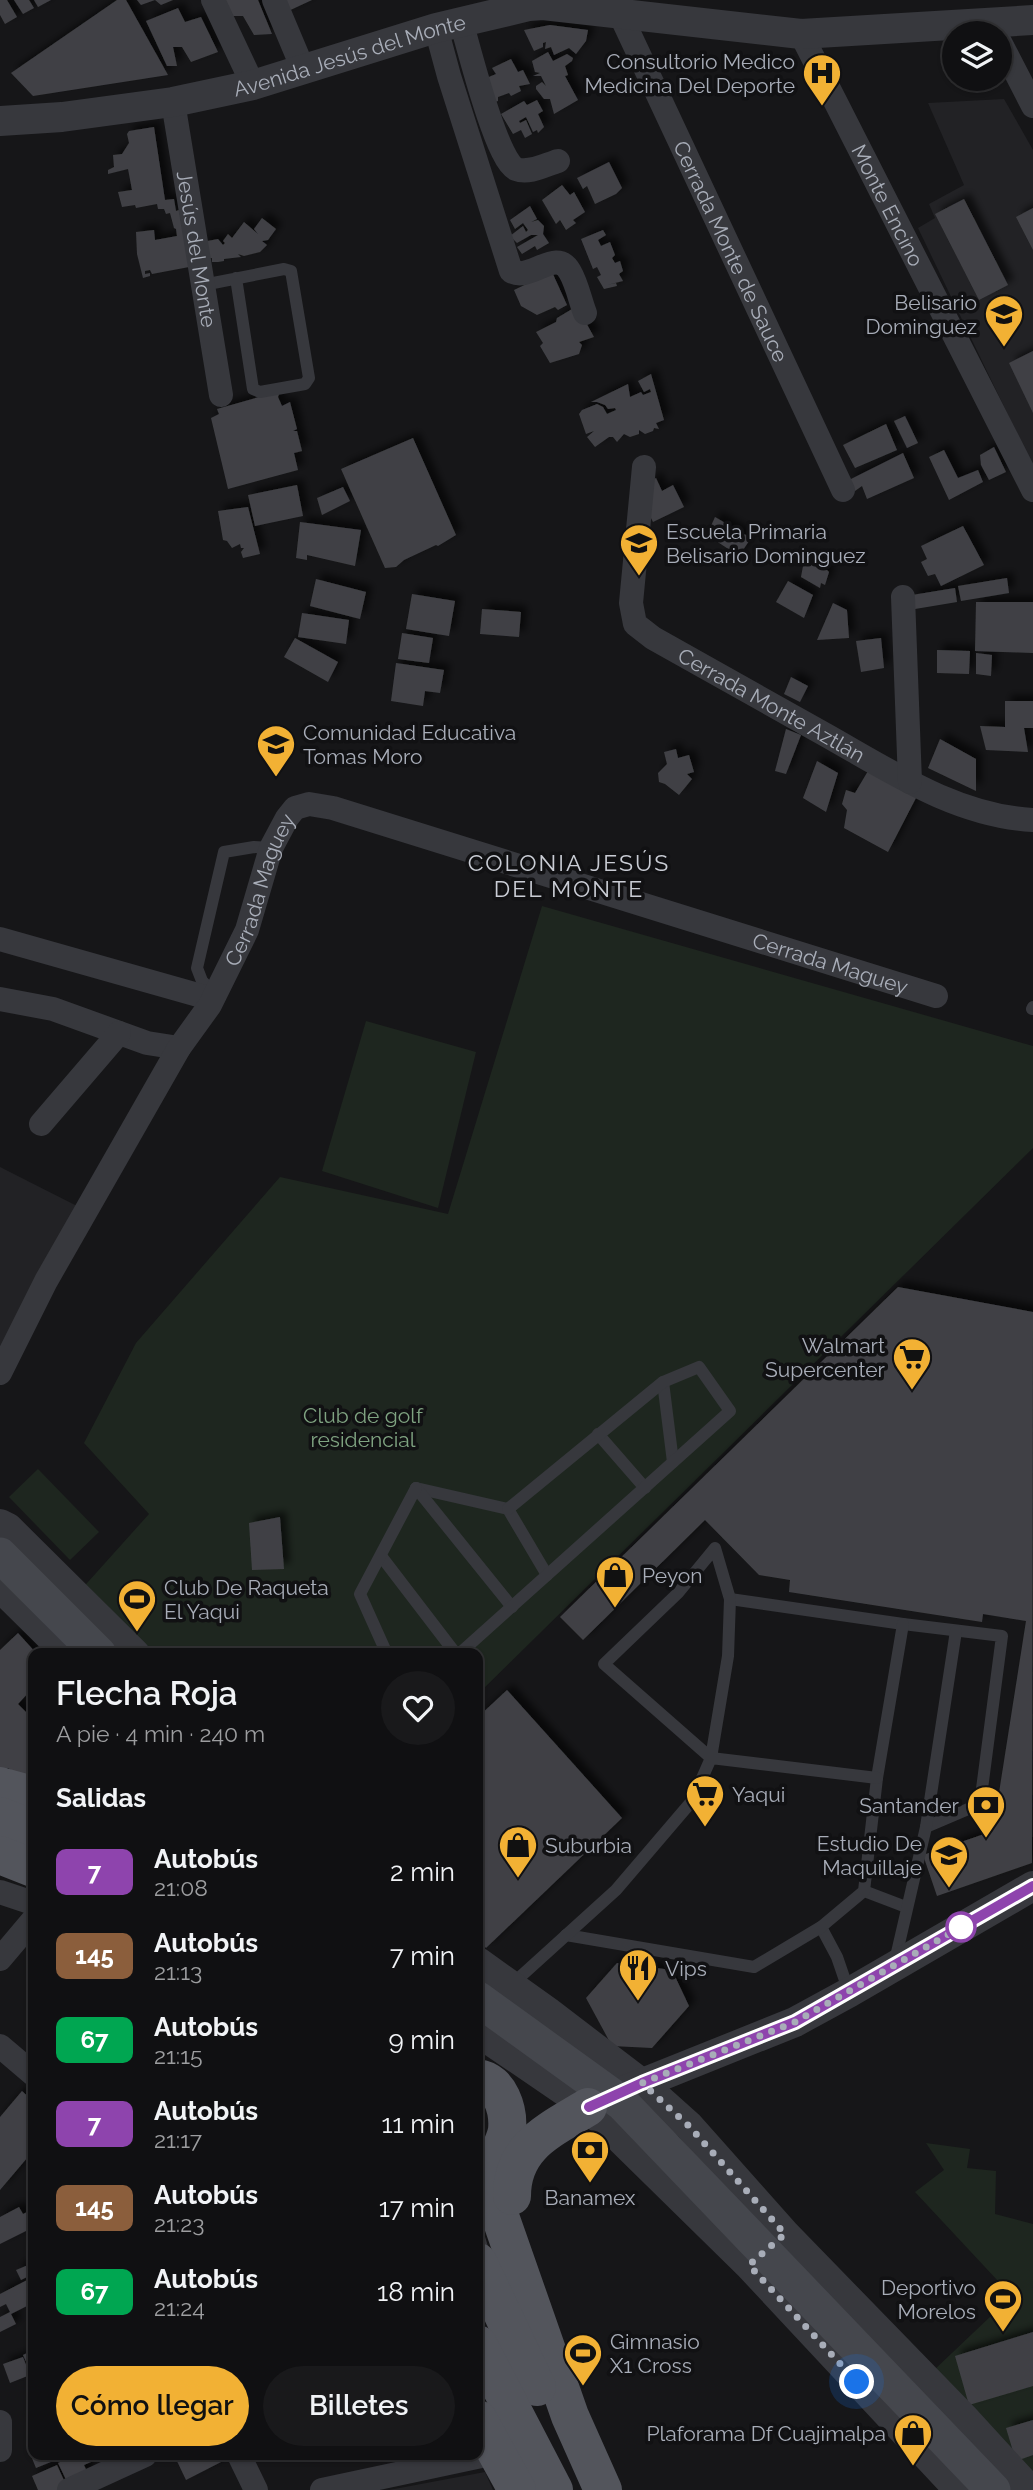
<!DOCTYPE html>
<html lang="es">
<meta charset="utf-8">
<style>
body{margin:0;font-family:Raleway,sans-serif;background:#19191b;color:#f1f3f6;height:100vh;display:flex;flex-direction:column;font-size:26px;white-space:nowrap}
*{box-sizing:border-box;margin:0}
p{font-size:23px;color:#9c9d9f}
.icon{flex:none;width:38px;height:38px;fill:none;stroke:currentColor;stroke-width:2;stroke-linecap:round;stroke-linejoin:round}
.map{position:relative;flex:1;overflow:hidden}
.sheet{position:absolute;left:28px;top:1648px;width:455px;height:812px;display:flex;flex-direction:column;background:#101012;border-radius:14px;box-shadow:0 2px 5px #0004,0 0 0 2px #303032}
.sheet>*{flex:none}
.badge{padding:0 14px;border-radius:10px;font-size:24px;line-height:46px}
.tools{position:absolute;left:942px;top:21px;display:grid;gap:14px}
.tools a{display:grid;place-items:center;width:70px;height:70px;border-radius:50%;background:#101012;box-shadow:0 2px 5px #0004,0 0 0 2px #303032;font-size:35px}
.you{position:absolute;width:35px;height:35px;margin:-18px;border:5px solid #fff;border-radius:50%;background:#1a73e8;box-shadow:0 0 0 10px #1a73e833}
.map>.badge{position:absolute;translate:-50% -50%;box-shadow:0 0 0 4px #fff}
h2{padding:0 28px;font-size:26px;line-height:63px}
.round{display:grid;place-items:center;flex:none;width:74px;height:74px;border-radius:37px;background:#19191b}
.head{display:flex;align-items:center;justify-content:space-between;height:119px;padding:0 28px}
h1{font-size:33px;font-weight:600;line-height:52px}
.primary-button{display:flex;gap:14px;margin-top:auto;padding:14px 28px}
.primary-button a{flex:1;height:80px;border-radius:42px;background:#f2b134;color:#111;font-size:28px;font-weight:600;line-height:80px;text-align:center}
.primary-button a+a{background:#19191b;color:#f1f3f6}
ul{padding:0;list-style:none}
li{display:flex;align-items:center;gap:21px;height:84px;padding:0 28px}
li div{flex:1}
li b{display:block;font-size:26px}
li em{font-style:normal}
li .badge{min-width:77px;font-weight:700;text-align:center}
.map>svg:first-child{display:block}
.built{fill:#222225}
.green{fill:#1e261f}
.building{fill:#404145;filter:url(#shadow)}
.lines{fill:none;stroke-linecap:round;stroke-linejoin:round}
.service{stroke:#37383d;stroke-width:12}
.minor{stroke:#37383d;stroke-width:24}
.tertiary{stroke:#37383d;stroke-width:30}
.secondary{stroke:#45474d;stroke-width:35}
.primary{stroke:#53555c;stroke-width:38}
.line-casing{stroke:#fff;stroke-width:16}
.line{stroke:#8e44ad;stroke-width:10}
.walk{stroke:#a8adb8;stroke-width:7;stroke-dasharray:0 12.6}
.stop-dot{fill:#fff;stroke:#8e44ad;stroke-width:3.5}
.labels{text-anchor:middle;dominant-baseline:central;stroke-width:7;stroke-linejoin:round;paint-order:stroke}
.street-label{font-size:21px;fill:#a8adb8;stroke:#111113}
.poi-label{font-size:21px;fill:#a8adb8;stroke:#111113;text-anchor:start}
.park-label{font-size:21px;fill:#7fa381;stroke:#111113}
.neighbourhood-label{font-size:23px;letter-spacing:2px;fill:#c9ccd4;stroke:#111113}
</style>
<div class="map">
<svg width="1033" height="2490" viewBox="0 0 1033 2490">
<defs>
<filter id="shadow"><feDropShadow dx="6" dy="-6" stdDeviation="3.5" flood-color="#0009"/></filter>
</defs>
<rect width="100%" height="100%" fill="#161618"/>
<g class="built">
<polygon points="1004,99 1033,150 1033,467 918,228 935,218 929,204 964,185 928,103"/>
<polygon points="0,1167 77,1206 0,1363"/>
<polygon points="485,2472 493,2490 389,2490"/>
</g>
<g class="green">
<polygon points="542,906 1033,1046 1033,1148 478,1694 478,1654 143,1654 79,1592 149,1514 84,1443 136,1343 280,1177 448,1214"/>
<polygon points="366,1021 476,1052 438,1208 322,1171"/>
<polygon points="38,1469 99,1532 70,1560 9,1497"/>
<polygon points="926,2143 970,2149 967,2168 996,2171 995,2214 1033,2224 1033,2479 933,2371 1012,2296 915,2192 944,2170"/>
</g>
<g class="building">
<polygon points="0,0 7,0 17,17 5,24 0,15"/>
<polygon points="14,0 29,0 34,8 23,14"/>
<polygon points="34,0 51,0 38,7"/>
<polygon points="117,0 126,0 168,75 33,96 11,73"/>
<polygon points="137,0 173,0 161,5 155,0 141,5"/>
<polygon points="218,0 258,0 272,34 254,35 243,16 225,16"/>
<polygon points="278,0 312,0 284,13"/>
<polygon points="178,8 185,22 201,17 218,52 191,62 182,47 173,47 177,66 167,66 146,21"/>
<polygon points="550,25 588,30 586,41 576,54 569,48 554,55 551,47 545,49 546,42 543,43 543,47 534,51 524,30"/>
<polygon points="548,52 553,61 567,54 573,58 572,61 565,66 568,75 565,76 578,100 554,114 550,99 544,99 536,89 536,86 542,82 546,86 541,76 533,76 540,73 535,72 532,61"/>
<polygon points="511,59 518,72 523,70 530,84 519,86 521,91 511,96 509,93 498,97 498,101 495,102 484,79 496,74 492,68"/>
<polygon points="537,100 543,111 538,114 544,127 538,133 537,130 533,132 526,117 519,121 520,123 526,120 532,134 525,138 521,130 513,134 501,114 524,101 527,105"/>
<polygon points="154,127 165,200 174,199 176,211 179,210 189,267 152,274 150,270 145,271 145,274 150,273 150,276 143,278 137,254 136,232 154,230 155,240 177,236 176,229 174,228 170,213 166,214 164,209 158,209 157,204 136,208 135,205 122,207 118,192 132,190 128,169 108,174 108,170 114,167 113,155 122,154 129,143 127,134 129,131"/>
<polygon points="609,162 622,188 616,194 595,204 587,186 583,189 577,178"/>
<polygon points="562,185 570,195 574,192 585,212 573,220 576,223 566,230 560,220 556,224 542,200"/>
<polygon points="964,199 1008,285 979,300 935,214"/>
<polygon points="530,206 537,219 531,222 538,220 544,226 543,234 549,243 537,250 535,246 522,254 517,247 538,235 531,235 517,243 510,236 523,226 526,232 528,230 523,223 515,229 510,220"/>
<polygon points="1033,208 1033,250 1016,217"/>
<polygon points="262,218 276,229 268,240 262,241 267,245 260,252 244,256 238,254 241,257 224,259 224,261 218,262 212,262 212,258 205,259 202,242 218,239 223,245 225,243 223,241 228,234 232,238 244,222 258,234 254,229"/>
<polygon points="603,230 606,235 598,240 601,246 610,242 615,255 612,258 615,263 620,261 623,271 619,274 623,281 607,285 616,283 617,286 604,289 597,277 601,275 597,267 593,269 581,239"/>
<polygon points="552,272 567,305 558,310 555,307 537,315 521,306 514,290"/>
<polygon points="572,309 584,319 594,337 579,342 582,345 579,354 550,363 540,346 543,343 536,332 556,322 557,318"/>
<polygon points="1033,351 1033,413 1009,363"/>
<polygon points="651,374 664,420 656,423 659,429 654,428 653,431 645,434 639,430 639,434 630,437 624,434 617,442 613,437 609,437 595,447 587,437 594,431 586,434 579,414 582,410 597,404 603,407 607,414 616,410 615,408 608,409 605,405 597,402 591,402 628,384 630,397 641,392 643,395 651,392 650,389 644,392 638,381"/>
<polygon points="280,391 278,397 282,406 290,402 297,429 293,431 297,431 302,451 294,453 298,470 228,489 211,418 219,414 217,409"/>
<polygon points="905,416 918,443 907,448 894,421"/>
<polygon points="886,424 897,450 855,468 843,445"/>
<polygon points="413,438 456,535 438,546 436,545 404,560 396,567 385,568 341,469"/>
<polygon points="994,447 1006,472 989,480 981,465 980,455"/>
<polygon points="944,450 958,478 978,470 983,482 949,500 929,457"/>
<polygon points="903,453 914,478 867,499 862,486 855,491 849,480"/>
<polygon points="656,478 662,491 673,485 684,507 653,522 642,500 648,483"/>
<polygon points="297,485 303,516 255,526 248,495"/>
<polygon points="343,487 350,501 322,515 317,498"/>
<polygon points="248,507 260,554 243,558 241,552 244,548 241,548 240,544 232,548 227,541 223,540 218,511"/>
<polygon points="715,517 751,538 739,556 707,535"/>
<polygon points="300,522 361,530 355,566 307,555 307,560 296,558"/>
<polygon points="963,526 984,565 941,586 935,574 928,576 921,562 927,559 921,546"/>
<polygon points="805,555 826,564 825,568 829,572 825,585 821,583 820,588 801,577"/>
<polygon points="1007,578 1009,593 961,601 958,586"/>
<polygon points="316,579 366,592 360,619 310,606"/>
<polygon points="788,581 813,595 804,618 776,602"/>
<polygon points="955,588 957,602 915,609 912,595"/>
<polygon points="412,594 455,601 449,636 406,629"/>
<polygon points="976,602 1033,602 1033,653 975,651"/>
<polygon points="833,603 847,610 849,638 817,640"/>
<polygon points="482,609 521,612 519,637 480,634"/>
<polygon points="302,613 349,620 346,644 298,637"/>
<polygon points="402,633 433,638 429,663 398,659"/>
<polygon points="295,638 338,662 328,682 284,657"/>
<polygon points="881,638 884,668 861,672 856,641"/>
<polygon points="937,650 970,651 969,674 937,673"/>
<polygon points="976,653 992,655 991,676 976,674"/>
<polygon points="396,663 444,670 440,693 425,691 423,706 391,701"/>
<polygon points="791,677 808,686 800,702 784,694"/>
<polygon points="1005,701 1033,701 1033,728 1024,728 1028,752 986,750 980,726 1005,727"/>
<polygon points="786,729 801,735 786,774 775,771"/>
<polygon points="940,739 976,759 976,791 928,768"/>
<polygon points="676,749 678,758 689,755 694,772 687,774 692,779 679,795 665,784 659,782 658,773 667,764 664,752"/>
<polygon points="817,761 838,773 826,812 803,798"/>
<polygon points="868,771 917,796 888,852 844,828 847,810 842,804 846,790 855,793"/>
<polygon points="898,1287 1033,1312 1032,1863 937,1896 923,1855 993,1831 1026,1621 983,1614 982,1622 789,1592 790,1580 759,1575 705,1520 583,1640 560,1617"/>
<polygon points="280,1517 284,1569 252,1570 249,1523"/>
<polygon points="18,1633 37,1654 33,1654 33,1695 30,1691 18,1704 32,1718 33,1716 33,1785 8,1768 2,1773 0,1771 0,1650"/>
<polygon points="507,1690 622,1818 486,1948 478,1939 478,1717"/>
<polygon points="617,1963 672,1970 689,2006 652,2048 612,2046 586,1998"/>
<polygon points="22,2091 33,2101 33,2151 0,2190 0,2117"/>
<polygon points="19,2207 23,2214 33,2209 33,2223 29,2225 30,2229 0,2244 0,2217"/>
<polygon points="33,2263 33,2274 21,2280 16,2270"/>
<polygon points="33,2277 33,2303 11,2314 16,2324 0,2332 0,2317 10,2312 6,2304 0,2307 0,2294"/>
<polygon points="1033,2332 1033,2386 969,2405 955,2356"/>
<polygon points="33,2350 33,2377 23,2355"/>
<polygon points="23,2357 30,2375 10,2383 3,2364"/>
<polygon points="1033,2420 1033,2455 1016,2461 1006,2428"/>
<polygon points="33,2449 33,2455 68,2455 36,2468 29,2451"/>
<polygon points="75,2455 88,2455 91,2462 84,2465 89,2476 69,2486 58,2463"/>
<polygon points="178,2455 223,2455 225,2460 186,2480 175,2457"/>
<polygon points="57,2465 67,2487 61,2490 38,2490 32,2476"/>
</g>
<g class="lines">
<g class="service">
<polyline points="203,285 284,269 291,271 309,378 305,384 260,392 253,389 236,278"/>
<polyline points="214,993 202,981 197,968 224,852 254,847 271,848"/>
<polyline points="1032,1009 1033,1007"/>
<polyline points="663,1382 673,1462"/>
<polyline points="598,1434 645,1488"/>
<polyline points="416,1488 508,1509 547,1575"/>
<polyline points="416,1488 512,1607"/>
<polyline points="381,1556 456,1654"/>
<polyline points="730,1599 903,1624 1002,1636 980,1804 926,1827"/>
<polyline points="387,1654 360,1594 416,1488"/>
<polyline points="459,1654 730,1411 699,1367 663,1382 508,1509"/>
<polyline points="864,1891 906,1907"/>
<polyline points="821,1927 837,1957 849,1992"/>
<polyline points="566,1935 754,1967 821,1927 864,1891 877,1778 903,1624"/>
<polyline points="895,1961 926,1827 956,1631"/>
<polyline points="510,1986 616,1890 692,1801 711,1758 728,1656 730,1599 715,1548 678,1593 604,1664 711,1758 877,1778"/>
<polyline points="478,2234 485,2258"/>
</g>
<g class="minor">
<polyline points="213,0 253,85"/>
<polyline points="274,0 303,69"/>
<path id="s1" d="M 620,14 L 843,490"/>
<path d="M 461,21 C 468,45 497,162 516,169 C 529,174 545,165 558,161"/>
<path d="M 436,28 L 449,76 L 511,271 C 530,283 556,246 570,272 C 577,284 580,300 585,313"/>
<path id="s2" d="M 801,34 L 1033,490"/>
<polyline points="999,40 1033,106"/>
<path id="s3" d="M 173,102 L 221,395"/>
<path id="s4" d="M 644,467 L 631,603 L 635,624 L 653,638 C 710,670 767,702 824,734 C 890,771 956,816 1033,820"/>
<polyline points="903,597 910,782"/>
<polyline points="0,939 212,999"/>
<polyline points="0,999 53,1009 147,1043 179,1048"/>
<polyline points="41,1124 119,1033"/>
<path id="s5" d="M 0,1373 L 46,1281 L 179,1048 L 210,1005 L 247,930 L 271,848 L 287,818 L 295,808 L 309,804 L 333,808 L 936,996"/>
<polyline points="0,1892 33,1903"/>
<polyline points="0,1959 33,1920"/>
<polyline points="0,2046 33,2074"/>
<polyline points="0,2422 0,2450"/>
<polyline points="239,2455 256,2490"/>
<polyline points="69,2490 145,2455"/>
<polyline points="322,2490 486,2455"/>
</g>
<g class="tertiary">
<path id="s6" d="M 0,121 L 62,117 L 173,102 L 253,85 L 436,28 L 529,6 L 543,5 L 801,34 L 1033,20"/>
<polyline points="0,1524 8,1528 135,1654"/>
<polyline points="0,1587 68,1654"/>
<polyline points="478,1962 548,2012 641,2083 689,2126 785,2234 963,2417 1030,2490"/>
<polyline points="478,2032 588,2107 749,2265 959,2490"/>
<polyline points="628,2089 795,2022 850,1992 1033,1886"/>
</g>
<g class="secondary">
<polyline points="0,1555 99,1654"/>
<polyline points="478,1999 622,2103 993,2490"/>
</g>
<g class="primary">
<polyline points="0,1786 33,1795"/>
<polyline points="0,1816 33,1829"/>
<polyline points="0,1855 33,1868"/>
<path d="M 478,2078 C 500,2081 509,2110 507,2130 C 505,2142 497,2154 494,2166 C 491,2176 493,2188 494,2199 L 570,2416 L 603,2490"/>
<path d="M 512,2196 C 512,2145 551,2130 588,2107"/>
<polyline points="478,2262 537,2387"/>
<polyline points="478,2344 554,2490"/>
<polyline points="478,2419 517,2490"/>
</g>
</g>
<g class="lines">
<g class="line-casing">
<polyline id="line" points="589,2107 642,2083 795,2022 1033,1886"/>
</g>
<use href="#line" class="line"/>
<polyline class="walk" points="857,2382 749,2265 785,2234 689,2126 642,2083 795,2022 961,1927"/>
</g>
<defs>
<g id="hospital-pin" transform="scale(2.0125)"><path d="M0 17L-7.5 6A9.5 9.5 0 1 1 7.5 6Z" fill="#f2b134" stroke="#111113"/><path d="M-5-5h3v3.5h4V-5h3V5h-3V1.5h-4V5h-3Z" fill="#111"/></g>
<g id="school-pin" transform="scale(2.0125)"><path d="M0 17L-7.5 6A9.5 9.5 0 1 1 7.5 6Z" fill="#f2b134" stroke="#111113"/><path d="M0-5L7-2L0 1L-7-2ZM-4 1L0 2.5L4 1V4Q0 6-4 4Z" fill="#111"/></g>
<g id="supermarket-pin" transform="scale(2.0125)"><path d="M0 17L-7.5 6A9.5 9.5 0 1 1 7.5 6Z" fill="#f2b134" stroke="#111113"/><path d="M-6-5.5h2.5l.6 2H6L4.5 2H-2.5L-4.4-4H-6ZM-1.5 3.2a1.3 1.3 0 1 0 .1 0ZM3 3.2a1.3 1.3 0 1 0 .1 0Z" fill="#111"/></g>
<g id="shop-pin" transform="scale(2.0125)"><path d="M0 17L-7.5 6A9.5 9.5 0 1 1 7.5 6Z" fill="#f2b134" stroke="#111113"/><path d="M-5-2.5h2.3a2.7 3.5 0 0 1 5.4 0H5L5.5 6h-11ZM-1.5-2.5h3a1.5 2.3 0 0 0-3 0Z" fill="#111"/></g>
<g id="stadium-pin" transform="scale(2.0125)"><path d="M0 17L-7.5 6A9.5 9.5 0 1 1 7.5 6Z" fill="#f2b134" stroke="#111113"/><path d="M0-5a6.5 5 0 1 0 0 10a6.5 5 0 1 0 0-10ZM-3.5-1.8h7v3.6h-7Z" fill="#111"/></g>
<g id="bank-pin" transform="scale(2.0125)"><path d="M0 17L-7.5 6A9.5 9.5 0 1 1 7.5 6Z" fill="#f2b134" stroke="#111113"/><path d="M-6-4H6V4H-6ZM0-2.3a2.3 2.3 0 1 0 0 4.6a2.3 2.3 0 1 0 0-4.6Z" fill="#111"/></g>
<g id="university-pin" transform="scale(2.0125)"><path d="M0 17L-7.5 6A9.5 9.5 0 1 1 7.5 6Z" fill="#f2b134" stroke="#111113"/><path d="M0-5L7-2L0 1L-7-2ZM-4 1L0 2.5L4 1V4Q0 6-4 4Z" fill="#111"/></g>
<g id="restaurant-pin" transform="scale(2.0125)"><path d="M0 17L-7.5 6A9.5 9.5 0 1 1 7.5 6Z" fill="#f2b134" stroke="#111113"/><path d="M-5-6h1v4h1v-4h1v4h1v-4h1v5L-1.5 .5V6h-2V.5L-5-1ZM5-6V6H3V1.5H1.5Q1.5-4 5-6Z" fill="#111"/></g>
</defs>
<g fill-rule="evenodd">
<use href="#hospital-pin" x="822" y="73"/>
<use href="#school-pin" x="1004" y="314"/>
<use href="#school-pin" x="639" y="543"/>
<use href="#school-pin" x="276" y="744"/>
<use href="#supermarket-pin" x="912" y="1357"/>
<use href="#shop-pin" x="615" y="1575"/>
<use href="#stadium-pin" x="137" y="1599"/>
<use href="#supermarket-pin" x="705" y="1794"/>
<use href="#bank-pin" x="986" y="1805"/>
<use href="#shop-pin" x="518" y="1845"/>
<use href="#university-pin" x="949" y="1855"/>
<use href="#restaurant-pin" x="638" y="1968"/>
<use href="#bank-pin" x="590" y="2150"/>
<use href="#stadium-pin" x="1003" y="2299"/>
<use href="#stadium-pin" x="583" y="2353"/>
<use href="#shop-pin" x="913" y="2433"/>
</g>
<circle class="stop-dot" cx="961" cy="1927" r="14"/>
<g class="labels">
<g class="street-label">
<text stroke="none"><textPath href="#s6" startOffset="357">Avenida Jesús del Monte</textPath></text>
<text stroke="none"><textPath href="#s2" startOffset="192">Monte Encino</textPath></text>
<text stroke="none"><textPath href="#s3" startOffset="149">Jesús del Monte</textPath></text>
<text stroke="none"><textPath href="#s1" startOffset="262">Cerrada Monte de Sauce</textPath></text>
<text stroke="none"><textPath href="#s4" startOffset="317">Cerrada Monte Aztlán</textPath></text>
<text stroke="none"><textPath href="#s5" startOffset="550">Cerrada Maguey</textPath></text>
<text stroke="none"><textPath href="#s5" startOffset="1200">Cerrada Maguey</textPath></text>
</g>
<g class="poi-label">
<text x="795" y="61" text-anchor="end">Consultorio Medico<tspan x="795" dy="24">Medicina Del Deporte</tspan></text>
<text x="977" y="302" text-anchor="end">Belisario<tspan x="977" dy="24">Dominguez</tspan></text>
<text x="666" y="531">Escuela Primaria<tspan x="666" dy="24">Belisario Dominguez</tspan></text>
<text x="303" y="732">Comunidad Educativa<tspan x="303" dy="24">Tomas Moro</tspan></text>
<text x="885" y="1345" text-anchor="end">Walmart<tspan x="885" dy="24">Supercenter</tspan></text>
<text x="642" y="1575">Peyon</text>
<text x="164" y="1587">Club De Raqueta<tspan x="164" dy="24">El Yaqui</tspan></text>
<text x="732" y="1794">Yaqui</text>
<text x="959" y="1805" text-anchor="end">Santander</text>
<text x="922" y="1843" text-anchor="end">Estudio De<tspan x="922" dy="24">Maquillaje</tspan></text>
<text x="545" y="1845">Suburbia</text>
<text x="665" y="1968">Vips</text>
<text x="590" y="2197" text-anchor="middle">Banamex</text>
<text x="976" y="2287" text-anchor="end">Deportivo<tspan x="976" dy="24">Morelos</tspan></text>
<text x="610" y="2341">Gimnasio<tspan x="610" dy="24">X1 Cross</tspan></text>
<text x="886" y="2433" text-anchor="end">Plaforama Df Cuajimalpa</text>
</g>
<g class="park-label">
<text x="363" y="1415">Club de golf<tspan x="363" dy="24">residencial</tspan></text>
</g>
<g class="neighbourhood-label">
<text x="569" y="862">COLONIA JESÚS<tspan x="569" dy="26">DEL MONTE</tspan></text>
</g>
</g>
</svg>
<div class="tools">
<a><svg class="icon" aria-label="layers" viewBox="0 0 24 24"><path d="M12 4l9 5-9 5-9-5zM3 14l9 5 9-5"/></svg></a>
</div>
<div class="you" style="left:857px;top:2382px"></div>
<section class="sheet">
<div class="head"><div><h1>Flecha Roja</h1><p>A pie · 4 min · 240 m</p></div><a class="round"><svg class="icon" aria-label="heart" viewBox="0 0 24 24"><path d="M12 20l-8-8c-3-5 5-10 8-4 3-6 11-1 8 4z"/></svg></a></div>
<h2>Salidas</h2>
<ul>
<li><span class="badge" style="background:#8e44ad;color:#fff">7</span><div><b>Autobús</b><p>21:08</p></div><em>2 min</em></li>
<li><span class="badge" style="background:#8b5e3c;color:#fff">145</span><div><b>Autobús</b><p>21:13</p></div><em>7 min</em></li>
<li><span class="badge" style="background:#00a651;color:#fff">67</span><div><b>Autobús</b><p>21:15</p></div><em>9 min</em></li>
<li><span class="badge" style="background:#8e44ad;color:#fff">7</span><div><b>Autobús</b><p>21:17</p></div><em>11 min</em></li>
<li><span class="badge" style="background:#8b5e3c;color:#fff">145</span><div><b>Autobús</b><p>21:23</p></div><em>17 min</em></li>
<li><span class="badge" style="background:#00a651;color:#fff">67</span><div><b>Autobús</b><p>21:24</p></div><em>18 min</em></li>
</ul>
<div class="primary-button"><a>Cómo llegar</a><a>Billetes</a></div>
</section>
</div>
